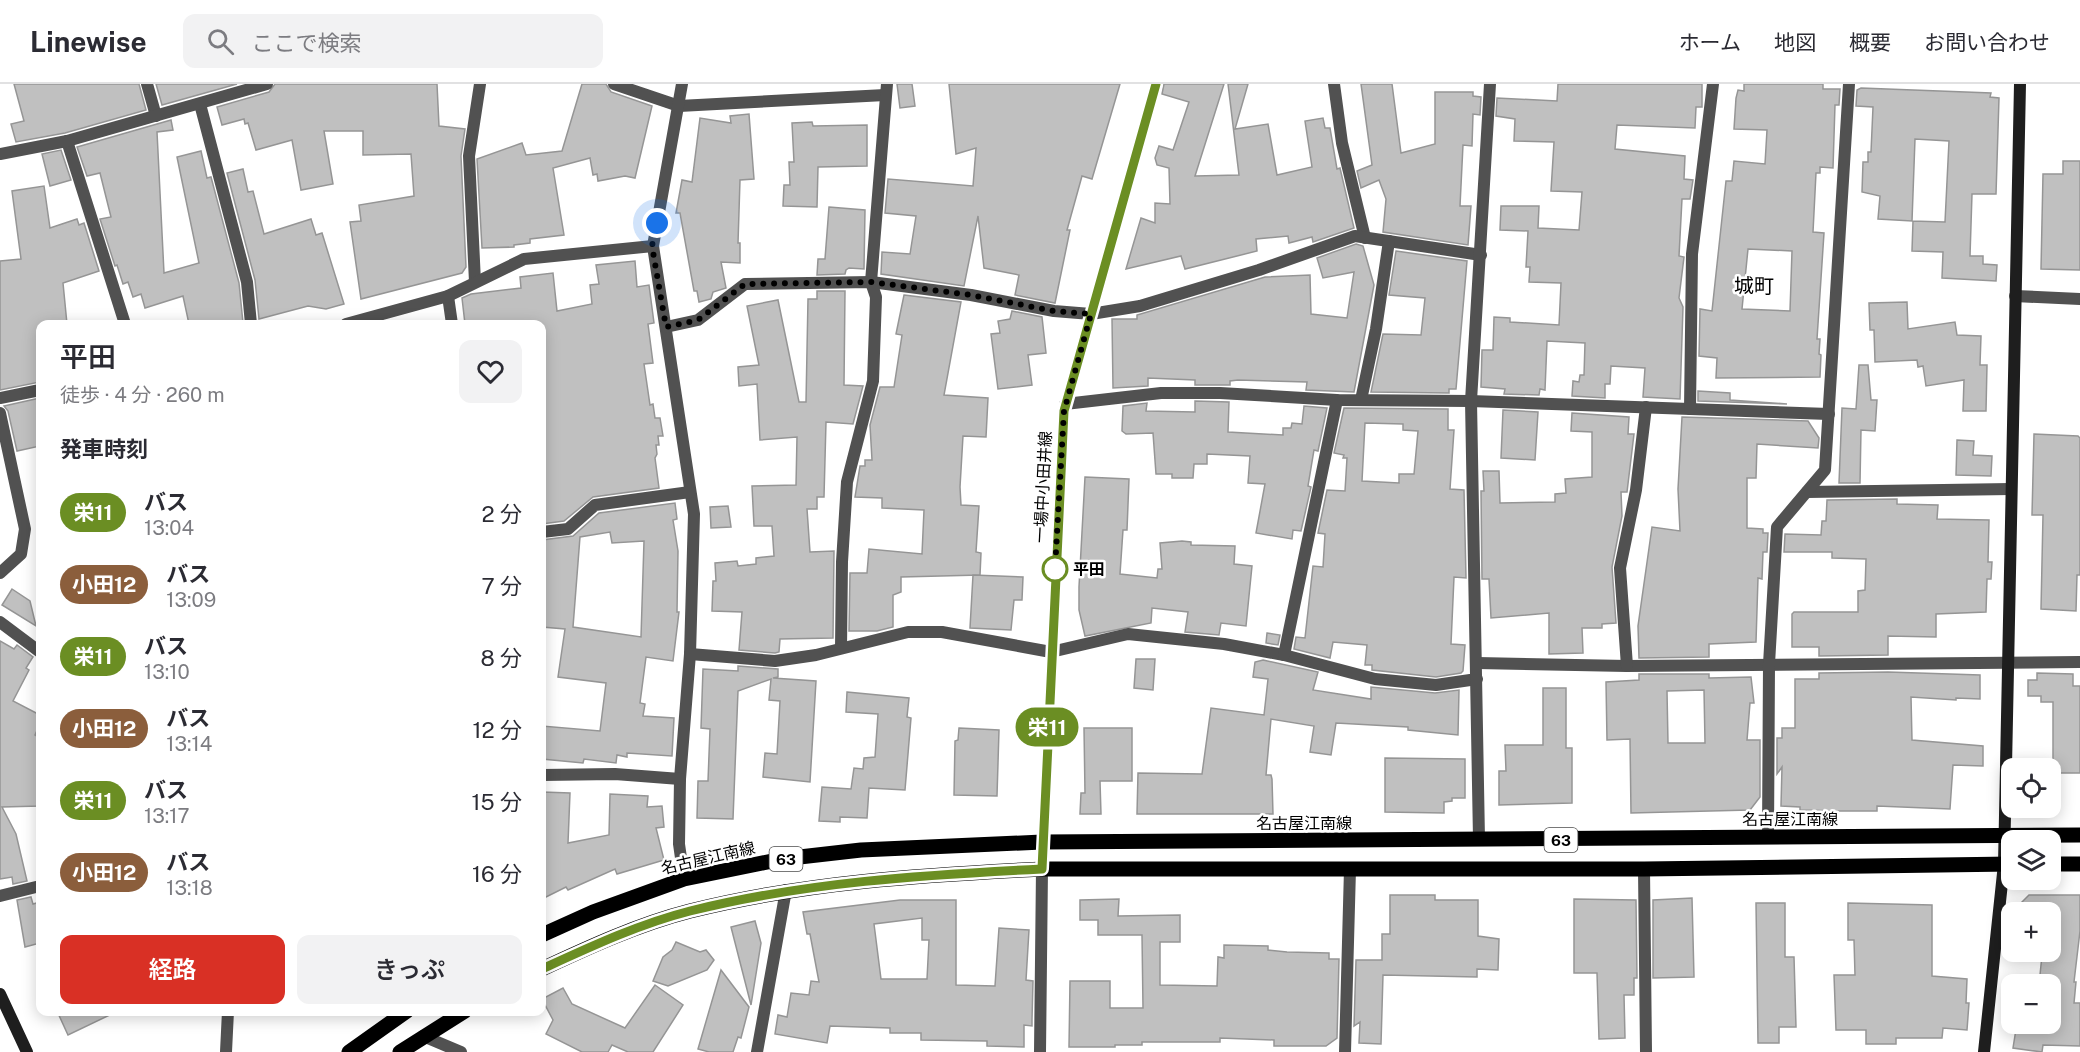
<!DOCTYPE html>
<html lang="ja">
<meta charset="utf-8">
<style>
body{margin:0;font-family:"Public Sans","Noto Sans JP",sans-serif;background:#f2f2f3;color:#2b2b33;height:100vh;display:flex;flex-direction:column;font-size:22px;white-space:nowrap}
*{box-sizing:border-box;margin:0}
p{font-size:20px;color:#7c7c81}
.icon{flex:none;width:33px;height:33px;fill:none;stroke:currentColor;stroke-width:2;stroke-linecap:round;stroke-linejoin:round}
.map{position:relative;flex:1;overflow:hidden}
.side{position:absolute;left:36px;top:236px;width:510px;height:696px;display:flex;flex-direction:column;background:#fff;border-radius:12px;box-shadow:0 3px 15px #0003}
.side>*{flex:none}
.badge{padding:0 12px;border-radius:20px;font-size:21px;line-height:39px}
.buttons{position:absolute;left:2001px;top:674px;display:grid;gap:12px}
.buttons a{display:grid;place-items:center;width:60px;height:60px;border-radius:12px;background:#fff;box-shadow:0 3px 15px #0003;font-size:30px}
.you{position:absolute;width:30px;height:30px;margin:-15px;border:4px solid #fff;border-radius:50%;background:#1a73e8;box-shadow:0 0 0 9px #1a73e833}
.map>.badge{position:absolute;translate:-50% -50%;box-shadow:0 0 0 3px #fff}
h2{padding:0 24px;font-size:22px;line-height:54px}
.round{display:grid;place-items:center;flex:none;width:63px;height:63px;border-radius:12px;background:#f2f2f3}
.overview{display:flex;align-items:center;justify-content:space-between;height:102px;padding:0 24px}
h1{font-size:28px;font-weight:600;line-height:45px}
.primary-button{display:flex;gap:12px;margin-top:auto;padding:12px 24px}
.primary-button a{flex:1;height:69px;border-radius:12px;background:#d93025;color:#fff;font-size:24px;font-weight:600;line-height:69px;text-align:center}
.primary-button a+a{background:#f2f2f3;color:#2b2b33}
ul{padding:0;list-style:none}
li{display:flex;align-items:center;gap:18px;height:72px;padding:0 24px}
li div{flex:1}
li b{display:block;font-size:22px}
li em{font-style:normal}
li .badge{min-width:66px;font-weight:700;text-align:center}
header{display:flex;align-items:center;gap:36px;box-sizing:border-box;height:84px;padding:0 30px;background:#fff;border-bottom:2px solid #e1e1e2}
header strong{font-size:28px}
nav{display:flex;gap:33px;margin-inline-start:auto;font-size:21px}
.search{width:420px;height:54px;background:#f2f2f3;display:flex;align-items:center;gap:15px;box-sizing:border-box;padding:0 21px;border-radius:12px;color:#7c7c81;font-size:22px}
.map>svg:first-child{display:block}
.building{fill:#c0c0c0;stroke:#959595;stroke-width:1.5;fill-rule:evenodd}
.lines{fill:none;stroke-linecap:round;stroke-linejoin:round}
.street{stroke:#515151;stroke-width:12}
.secondary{stroke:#1e1e1e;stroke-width:12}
.primary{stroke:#000;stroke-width:15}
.line-casing{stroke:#fff;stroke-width:14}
.line{stroke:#6b8e23;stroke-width:9}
.walk{stroke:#000;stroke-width:6;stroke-dasharray:0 10.8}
.stop-dot{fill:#fff;stroke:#6b8e23;stroke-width:3}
.labels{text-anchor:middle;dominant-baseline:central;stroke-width:5;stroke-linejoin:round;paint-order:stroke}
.shield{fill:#fff;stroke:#4c4c4c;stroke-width:1.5}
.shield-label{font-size:15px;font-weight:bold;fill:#000}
.street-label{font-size:16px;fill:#000;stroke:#fff}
.stop-label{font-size:16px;font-weight:bold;fill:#000;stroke:#fff;text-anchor:start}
.quarter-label{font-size:20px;fill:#000;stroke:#fff}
</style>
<header>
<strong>Linewise</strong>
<div class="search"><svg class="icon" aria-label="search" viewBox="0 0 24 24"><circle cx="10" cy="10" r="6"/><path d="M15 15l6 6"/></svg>ここで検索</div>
<nav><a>ホーム</a><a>地図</a><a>概要</a><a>お問い合わせ</a></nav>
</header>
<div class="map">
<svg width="2080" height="968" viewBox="0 0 2080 968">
<rect width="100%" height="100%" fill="#fff"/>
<g class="building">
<polygon points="14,0 139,0 146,26 65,49 16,58 11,40 24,37"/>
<polygon points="156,0 237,0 162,21"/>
<polygon points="275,0 437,0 439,42 465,45 461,72 466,183 462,189 361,215 350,138 361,137 359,121 414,112 411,70 363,71 363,47 324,47 333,100 301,106 292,56 256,66 248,39 245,40 244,35 222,41 217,23 269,8"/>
<polygon points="582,0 606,0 611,8 652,22 635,94 625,92 598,97 597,90 593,91 590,74 553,84 564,151 530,155 530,159 514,161 514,163 482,164 477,75 522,59 526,71 562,67"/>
<polygon points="897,0 912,0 915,22 900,24"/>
<polygon points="949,0 1120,0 1092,95 1082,92 1067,146 1070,146 1055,219 1015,211 1019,191 984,184 978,132 964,202 881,190 882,168 910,170 916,132 885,129 888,95 973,102 976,64 956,70"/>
<polygon points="1164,0 1224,0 1195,92 1239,91 1228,0 1248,0 1235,45 1268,40 1277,91 1312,83 1305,37 1323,34 1325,44 1330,44 1337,85 1340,84 1354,144 1313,158 1312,153 1289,159 1288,152 1256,155 1257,167 1185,185 1181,172 1126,185 1141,134 1155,139 1155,119 1170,120 1169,84 1157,81 1155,74 1159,62 1173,66 1189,18 1162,10"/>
<polygon points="1361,0 1392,0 1401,69 1435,60 1435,8 1473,8 1473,12 1481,13 1480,31 1473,30 1472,62 1463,61 1460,122 1471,122 1468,161 1383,148 1386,115 1379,96 1361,104 1357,87 1372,81"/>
<polygon points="1558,0 1702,0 1702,23 1696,23 1695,44 1617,41 1615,65 1685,72 1684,95 1693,96 1690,115 1682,115 1679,172 1684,173 1679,214 1683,223 1680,315 1643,313 1645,284 1611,282 1610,300 1605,300 1605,314 1572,312 1573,297 1579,298 1580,291 1584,291 1585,259 1547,257 1545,306 1540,305 1539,311 1504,310 1505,305 1481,303 1482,266 1493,266 1494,233 1510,234 1510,238 1559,241 1561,199 1529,198 1530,183 1526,183 1528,147 1500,146 1501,122 1539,122 1538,144 1579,146 1582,108 1551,107 1554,58 1514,57 1515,35 1496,32 1497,14 1557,17"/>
<path d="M 1744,0 L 1823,0 L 1823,5 L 1840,5 L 1839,21 L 1835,21 L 1833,84 L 1820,83 L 1820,89 L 1816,89 L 1813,148 L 1824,149 L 1817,255 L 1820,255 L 1819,270 L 1821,271 L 1820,293 L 1716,294 L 1717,274 L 1699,272 L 1700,225 L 1712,227 L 1726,97 L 1732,97 L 1734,77 L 1765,80 L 1767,46 L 1734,45 L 1736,14 L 1738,6 L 1744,7 ZM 1748,165 L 1792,167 L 1790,227 L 1742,225 Z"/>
<polygon points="1861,4 1991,9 1990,13 1999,14 1996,110 1972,110 1970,172 1983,172 1983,180 1997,181 1996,197 1942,194 1943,168 1912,167 1913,137 1945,138 1949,57 1915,55 1912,137 1878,135 1880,112 1862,108 1863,78 1868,78 1868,68 1871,68 1873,23 1856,22 1857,6"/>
<polygon points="749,30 754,95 740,96 738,159 740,159 740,179 721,178 726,204 713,208 711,215 699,218 697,207 694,207 680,129 676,129 682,96 692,98 700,34 731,39 730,32"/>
<polygon points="171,36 173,46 157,48 164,189 199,179 177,73 201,67 207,94 211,93 239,199 243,239 189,240 183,212 145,224 141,210 133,213 128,198 123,200 117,181 115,182 100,135 111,133 100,89 87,92 77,63"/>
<polygon points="812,38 813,42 867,41 867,82 818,83 817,123 783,122 784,101 790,101 789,78 794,78 792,39"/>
<polygon points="61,66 71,96 50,102 42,70"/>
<polygon points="2063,77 2080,77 2080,186 2041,185 2043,90 2063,90"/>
<polygon points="243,85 248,108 253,107 264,150 311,135 316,151 322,149 344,220 326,225 308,222 259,235 255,196 227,89"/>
<polygon points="44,102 50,144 77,135 79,141 84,139 99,187 63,199 67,240 40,240 40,298 0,306 0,177 21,175 12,107"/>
<polygon points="829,123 865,126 864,185 849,184 846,186 845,190 817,191 818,175 825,175"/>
<polygon points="1356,160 1363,162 1374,201 1354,308 1306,306 1307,298 1238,296 1230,297 1230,301 1195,301 1195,296 1148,294 1148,302 1113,304 1112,235 1137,235 1137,231 1265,193 1310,191 1311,230 1347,234 1354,188 1323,194 1317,174"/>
<polygon points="1396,167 1467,177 1456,305 1449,305 1449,309 1371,308 1383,250 1421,251 1425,214 1389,211"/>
<polygon points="635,177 637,203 649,201 654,239 648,240 653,279 644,280 650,321 653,320 655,334 660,334 663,352 658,352 659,361 656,361 657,370 655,374 659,404 593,413 564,437 542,440 542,240 465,240 462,214 471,210 521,204 520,193 553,189 557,227 592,220 590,201 599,200 596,181"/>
<polygon points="817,207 845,207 844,301 863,302 853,340 826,338 824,413 817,413 817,425 807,425 810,468 834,467 833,554 780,555 779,568 775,569 739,566 742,528 712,527 713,497 716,497 715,479 737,477 738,482 756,480 756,474 774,472 772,442 754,442 752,402 796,401 797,353 760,356 757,300 739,302 738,283 759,281 747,222 778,216 799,318 806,318 808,215 817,215"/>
<polygon points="904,211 961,218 944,311 988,314 986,353 963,352 960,403 961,421 979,422 976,468 981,469 980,491 901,493 901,508 893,511 893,543 877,547 849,547 850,489 867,489 869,465 922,470 924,426 882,424 882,414 855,413 860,382 865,382 865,376 872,376 870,341 880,303 894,303 902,251 896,250"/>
<polygon points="1907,218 1908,245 1955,238 1957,251 1981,252 1980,281 1987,281 1986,327 1963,327 1964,296 1926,302 1923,282 1918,283 1917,276 1875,278 1874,246 1870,246 1869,219"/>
<polygon points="1012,227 1042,233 1046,269 1028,271 1032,301 998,305 991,250 1000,249 998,237 1010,235"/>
<polygon points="1859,281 1868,281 1871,316 1877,316 1875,347 1861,346 1860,399 1839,399 1842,324 1856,325"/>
<polygon points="1698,307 1730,309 1730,316 1787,320 1698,317"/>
<polygon points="40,314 40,362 17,367 8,327 4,322"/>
<polygon points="1195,317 1229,318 1228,348 1283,351 1283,344 1291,344 1292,339 1302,340 1304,322 1327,324 1318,367 1314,366 1308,402 1311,403 1301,447 1293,446 1292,455 1256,449 1265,400 1248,399 1250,372 1207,370 1207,380 1194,380 1193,394 1172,394 1172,390 1156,390 1153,349 1126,350 1122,347 1123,322 1147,319 1146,327 1195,328"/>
<path d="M 1344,324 L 1448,325 L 1448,346 L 1454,346 L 1450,405 L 1464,406 L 1466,494 L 1454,493 L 1451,560 L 1465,561 L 1463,587 L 1461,589 L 1436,593 L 1372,586 L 1372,581 L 1365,581 L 1367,561 L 1333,558 L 1330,574 L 1294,565 L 1296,553 L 1305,554 L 1313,482 L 1323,483 L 1325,450 L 1318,449 L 1327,406 L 1345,407 L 1347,374 L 1343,374 L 1344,371 L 1334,369 ZM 1365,339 L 1403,340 L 1403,346 L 1418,347 L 1414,390 L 1399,390 L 1399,399 L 1362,397 Z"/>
<polygon points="1503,326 1538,328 1535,376 1501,374"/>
<polygon points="1572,329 1629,333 1628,350 1634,350 1627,408 1621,408 1622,432 1612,483 1616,539 1602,540 1602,544 1582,544 1583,569 1549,570 1549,529 1491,534 1489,495 1482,495 1481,407 1484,407 1483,387 1499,387 1500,419 1555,418 1555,410 1566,409 1565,395 1592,393 1592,348 1571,347"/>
<polygon points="1682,333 1808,337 1819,354 1818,364 1757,360 1756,394 1747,394 1747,444 1763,445 1763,449 1768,449 1767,468 1763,468 1762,495 1758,494 1756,558 1709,560 1709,573 1639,574 1638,542 1652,443 1680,447 1678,405"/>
<polygon points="2034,350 2078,352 2080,354 2080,491 2077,491 2076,527 2041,525 2043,431 2032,431"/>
<polygon points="1957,356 1974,357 1973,371 1992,372 1991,392 1956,391"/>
<polygon points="1085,393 1129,395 1127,446 1123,446 1120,490 1157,494 1158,485 1162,485 1160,459 1182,457 1191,458 1191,461 1235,462 1234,480 1252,482 1246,542 1221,539 1219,551 1185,548 1188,528 1152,524 1151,539 1085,552 1079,526 1079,503"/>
<polygon points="1897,415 1897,420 1938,421 1937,435 1989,436 1988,478 1992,478 1991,495 1987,495 1986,528 1936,530 1936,553 1888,552 1888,571 1819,572 1819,563 1792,563 1792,530 1794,528 1858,528 1858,507 1865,506 1866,475 1832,474 1832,468 1784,468 1785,450 1821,451 1822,437 1826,437 1827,416"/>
<path d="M 675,419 L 677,435 L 673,436 L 678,467 L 677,528 L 679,528 L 673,577 L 646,573 L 640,619 L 645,620 L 643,632 L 674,634 L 672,672 L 627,669 L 627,673 L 617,671 L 616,679 L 584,675 L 583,679 L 542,675 L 542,642 L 600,647 L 606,599 L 558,593 L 565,545 L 542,543 L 545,500 L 542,456 L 573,452 L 599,429 ZM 610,448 L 612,459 L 644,457 L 641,553 L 573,543 L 580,453 Z"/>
<polygon points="728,422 731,443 711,444 710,423"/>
<polygon points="973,491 1023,493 1022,516 1014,516 1011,546 970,544"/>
<polygon points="12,505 30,517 36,542 2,521"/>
<polygon points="1267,549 1280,551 1278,561 1266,559"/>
<polygon points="0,557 14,565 17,561 33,573 26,584 29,586 13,617 40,631 40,640 35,651 40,654 40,722 2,723 16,750 27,797 13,800 12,793 0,795"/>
<polygon points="1136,575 1155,575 1153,606 1134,604"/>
<polygon points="1263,576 1318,588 1313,606 1371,615 1371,603 1435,609 1459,606 1458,651 1408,646 1408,643 1336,639 1331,671 1310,668 1314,642 1271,635 1266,691 1271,691 1272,695 1273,730 1137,730 1138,689 1202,690 1211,624 1264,631 1268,595 1253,593 1255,578"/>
<polygon points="738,582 778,585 778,593 773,594 816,597 810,698 763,693 765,669 777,670 780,617 769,616 771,595 738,607 733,735 697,734 698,697 708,697 710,645 701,644 703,585 738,587"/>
<polygon points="1888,588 1980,591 1980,615 1956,614 1956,616 1911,613 1912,656 1983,662 1983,682 1953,681 1950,725 1877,722 1877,727 1839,727 1800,726 1800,723 1781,722 1782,683 1777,690 1777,654 1782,654 1782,644 1795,644 1795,595 1819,595 1819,589"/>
<polygon points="2037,589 2073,590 2073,602 2080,602 2080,689 2053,689 2053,618 2041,618 2041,612 2028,612 2028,596 2037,596"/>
<path d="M 1639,590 L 1709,590 L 1709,594 L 1751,593 L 1754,619 L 1750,619 L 1747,656 L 1760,656 L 1760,713 L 1750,726 L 1631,729 L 1630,655 L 1607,656 L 1606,598 L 1639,596 ZM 1704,606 L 1705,659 L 1668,659 L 1667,607 Z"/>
<polygon points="1543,604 1566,604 1566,664 1572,664 1572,719 1499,721 1499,687 1506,687 1505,661 1543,661"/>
<polygon points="847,608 909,614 907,633 911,634 905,706 869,704 867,734 840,733 840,738 819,737 822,703 851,705 854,684 863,685 864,674 875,673 878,630 846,628"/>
<polygon points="959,644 999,646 997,712 954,711 955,657 958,656"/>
<polygon points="1084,644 1132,644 1132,697 1100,697 1101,730 1080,730 1081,709 1085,709"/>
<polygon points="1385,674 1465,675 1465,714 1452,714 1452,717 1444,718 1444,729 1385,728"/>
<polygon points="542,708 570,709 568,759 609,751 610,710 648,712 647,723 662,722 664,743 656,744 664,776 617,790 615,785 568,806 566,803 542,815"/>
<polygon points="1390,811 1435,811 1435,816 1478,816 1478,852 1499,855 1498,886 1477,885 1477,893 1383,891 1381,960 1359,959 1360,938 1354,942 1356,876 1382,876 1382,850 1390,850"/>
<polygon points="2029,811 2080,811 2080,847 2074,898 2076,898 2074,919 2080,919 2080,962 2043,961 2042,968 2013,964 2017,939 2050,939 2050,900 2041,900 2042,891 2040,891 2042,871 2053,872 2053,831 2050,828 2012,828"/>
<polygon points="31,813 33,820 40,818 40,859 25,863 17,816"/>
<polygon points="1692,814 1694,893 1653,894 1653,816"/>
<polygon points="1119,815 1118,832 1180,831 1180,858 1160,858 1160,901 1217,902 1218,873 1224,874 1224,861 1268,862 1268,866 1287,868 1329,869 1329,875 1339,875 1337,954 1326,962 1274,962 1274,956 1220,954 1220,958 1142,958 1142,961 1115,961 1115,963 1069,963 1070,897 1110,897 1110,924 1143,924 1142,851 1098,851 1098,836 1080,836 1080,816"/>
<polygon points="1574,815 1636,816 1637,894 1634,894 1634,911 1624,911 1625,954 1599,955 1597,889 1574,889"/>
<path d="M 900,816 L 956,816 L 956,901 L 995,902 L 999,844 L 1029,846 L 1026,896 L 1033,897 L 1032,936 L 1032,942 L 1024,941 L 1024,963 L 987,962 L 987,957 L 921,956 L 921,949 L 890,949 L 890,944 L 830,942 L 827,959 L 775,950 L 778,931 L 787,933 L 791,909 L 809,911 L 811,897 L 819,898 L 810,850 L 807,850 L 803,828 ZM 922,834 L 922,856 L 929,856 L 927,895 L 881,895 L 874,840 Z"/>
<polygon points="1756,819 1785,819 1785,873 1794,873 1796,943 1779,943 1779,959 1758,959"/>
<polygon points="1848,819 1932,821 1932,892 1967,895 1966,919 1969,919 1967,946 1943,944 1942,954 1896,954 1896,960 1866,960 1866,946 1836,946 1834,891 1855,891 1854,856 1848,856"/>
<polygon points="755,837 761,859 751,921 731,843"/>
<polygon points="676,858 700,868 706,866 714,876 707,886 668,902 653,897 663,873 672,866"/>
<polygon points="721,886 749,923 741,954 738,953 733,968 709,968 698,965"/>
<polygon points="655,901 683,921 653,968 628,968 612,961 608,968 582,968 546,950 553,936 542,915 563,904 572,920 625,944"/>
<polygon points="57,927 118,927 68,951"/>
</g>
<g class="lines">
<g class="street">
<polyline points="147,0 156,32"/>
<polyline points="614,0 679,22 885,11"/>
<polyline points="682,0 653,162 694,430 690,570 680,695 679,760 684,795"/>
<polyline points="1334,0 1342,59 1365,154"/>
<polyline points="200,20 247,198 251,240"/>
<polyline points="67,57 125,240"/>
<polyline points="0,70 67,57 267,0"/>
<polyline points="475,198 469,72 480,0"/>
<polyline points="448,212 452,240"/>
<polyline points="2015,212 2080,215"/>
<polyline points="346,240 448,212 524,175 653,162"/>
<polyline points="666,243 698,236 745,200 871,198 971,211 1054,227 1091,230 1140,222 1259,186 1355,152 1481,171"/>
<polyline points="0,314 40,306"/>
<polyline points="1361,316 1376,245 1389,157"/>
<polyline points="1065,320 1161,309 1220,309 1337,316 1471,317 1829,330"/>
<polyline points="1690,325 1692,170 1713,0"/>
<polyline points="0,329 25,445 21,470 0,489"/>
<polyline points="1807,408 2011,405"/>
<polyline points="542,448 568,445 595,421 690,408"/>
<polyline points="0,538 40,568"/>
<polyline points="841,564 842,478 847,398 873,297 876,213 871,198 887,0"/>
<polyline points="690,570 775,577 816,571 908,548 942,548 1051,568 1128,550 1224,560 1284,571 1375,595 1436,601 1477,595"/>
<polyline points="1284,571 1337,316"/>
<polyline points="1477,579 1627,582 2080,578"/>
<polyline points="1627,582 1620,484 1636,406 1646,323"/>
<polyline points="542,691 615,690 680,695"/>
<polyline points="1768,753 1769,580 1777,443 1825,386 1849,0"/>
<polyline points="1479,755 1471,317 1490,0"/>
<polyline points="1644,785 1646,968"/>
<polyline points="0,812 40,802"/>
<polyline points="423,952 461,968"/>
<polyline points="226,968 228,927"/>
<polyline points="757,968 786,806"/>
<polyline points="1040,968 1042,785"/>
<polyline points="1345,968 1350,785"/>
</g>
<g class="secondary">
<polyline points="1042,785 1064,327 1156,0"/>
<polyline points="0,910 27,968"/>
<polyline points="1984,968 2004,780 2020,0"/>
</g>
<g class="primary">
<polyline points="2050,780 2080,780"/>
<polyline points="542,851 593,828 684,795 782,775 861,766 1042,758 2080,751"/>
<path d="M 542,885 C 589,863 639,840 690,827 C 806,798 923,791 1042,785 L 1644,785 L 2012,780"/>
<polyline points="349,968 407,927"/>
<polyline points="400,968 465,927"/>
</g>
</g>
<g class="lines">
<g class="line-casing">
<path id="line" d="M 542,885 C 590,863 639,840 690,827 C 806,798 923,791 1042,785 L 1064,327 L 1156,0"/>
</g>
<use href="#line" class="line"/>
<polyline class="walk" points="657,139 652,162 666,243 698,236 745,200 871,198 971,211 1054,227 1091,230 1064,327 1055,485"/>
</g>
<circle class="stop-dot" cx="1055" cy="485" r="12"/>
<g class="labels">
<g class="shield">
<rect x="1544.5" y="744" width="33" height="24" rx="4.5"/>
<rect x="769.5" y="763" width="33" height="24" rx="4.5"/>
</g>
<g class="shield-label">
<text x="1561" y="756">63</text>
<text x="786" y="775">63</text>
</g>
<g class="street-label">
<text transform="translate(1043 403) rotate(-87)">一場中小田井線</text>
<text x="1790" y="735">名古屋江南線</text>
<text x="1304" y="739">名古屋江南線</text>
<text transform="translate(708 774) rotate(-13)">名古屋江南線</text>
</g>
<g class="stop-label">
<text x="1073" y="485">平田</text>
</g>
<g class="quarter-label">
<text x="1754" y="202">城町</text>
</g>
</g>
</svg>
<div class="buttons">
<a><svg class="icon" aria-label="locate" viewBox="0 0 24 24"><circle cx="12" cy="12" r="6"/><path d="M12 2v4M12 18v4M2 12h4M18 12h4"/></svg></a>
<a><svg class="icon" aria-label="layers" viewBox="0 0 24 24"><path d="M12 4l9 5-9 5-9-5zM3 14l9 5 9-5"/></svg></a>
<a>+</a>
<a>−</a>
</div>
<div class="you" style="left:657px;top:139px"></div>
<b class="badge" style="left:1047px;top:643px;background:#6b8e23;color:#fff">栄11</b>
<section class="side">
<div class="overview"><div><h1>平田</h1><p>徒歩 · 4 分 · 260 m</p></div><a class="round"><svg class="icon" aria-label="heart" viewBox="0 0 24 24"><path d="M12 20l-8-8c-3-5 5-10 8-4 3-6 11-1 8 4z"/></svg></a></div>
<h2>発車時刻</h2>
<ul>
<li><span class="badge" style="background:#6b8e23;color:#fff">栄11</span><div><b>バス</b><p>13:04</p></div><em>2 分</em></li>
<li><span class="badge" style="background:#8b5e3c;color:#fff">小田12</span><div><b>バス</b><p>13:09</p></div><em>7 分</em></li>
<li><span class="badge" style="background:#6b8e23;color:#fff">栄11</span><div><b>バス</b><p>13:10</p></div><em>8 分</em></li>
<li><span class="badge" style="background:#8b5e3c;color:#fff">小田12</span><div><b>バス</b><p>13:14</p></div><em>12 分</em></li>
<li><span class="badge" style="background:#6b8e23;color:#fff">栄11</span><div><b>バス</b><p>13:17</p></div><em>15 分</em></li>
<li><span class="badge" style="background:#8b5e3c;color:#fff">小田12</span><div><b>バス</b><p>13:18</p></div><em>16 分</em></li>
</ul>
<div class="primary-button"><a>経路</a><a>きっぷ</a></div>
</section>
</div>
